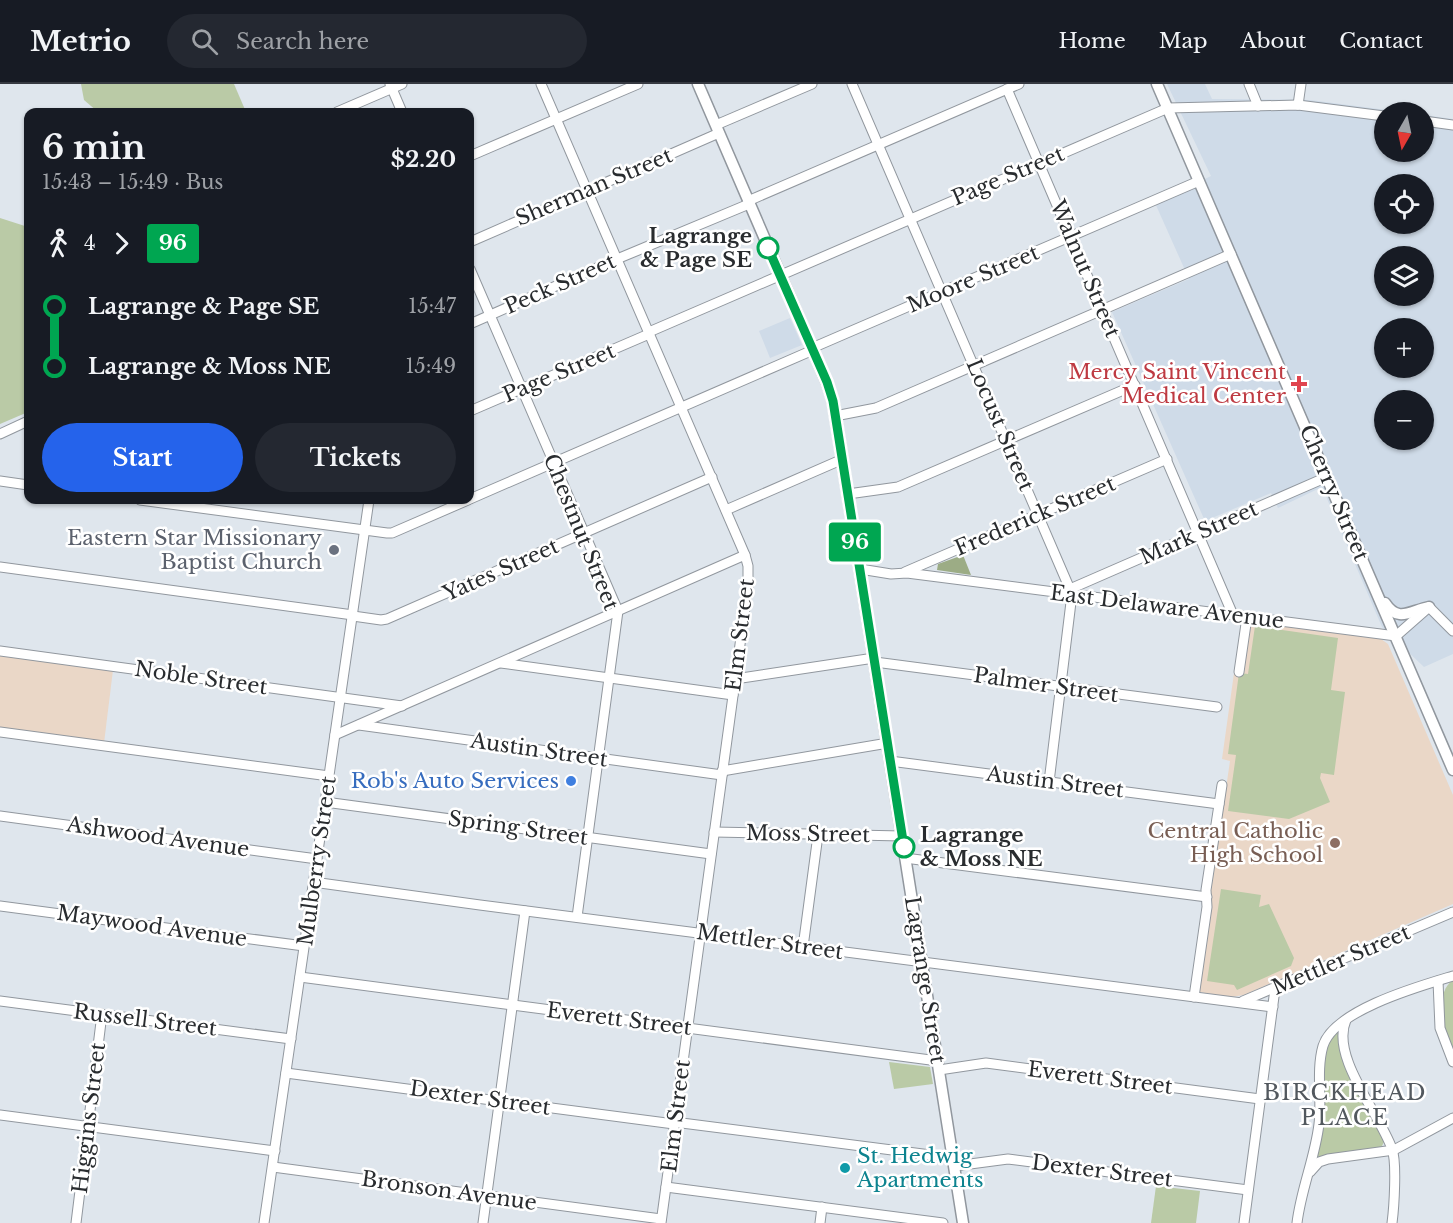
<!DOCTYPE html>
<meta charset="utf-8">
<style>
body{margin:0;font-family:"Libre Baskerville",serif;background:#242831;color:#f1f3f6;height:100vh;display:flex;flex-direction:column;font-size:22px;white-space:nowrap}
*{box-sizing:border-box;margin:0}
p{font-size:20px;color:#9ea1a6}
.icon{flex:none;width:33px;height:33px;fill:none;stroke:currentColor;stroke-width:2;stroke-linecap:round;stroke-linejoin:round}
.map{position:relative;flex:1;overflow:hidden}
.side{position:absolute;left:24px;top:24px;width:450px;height:396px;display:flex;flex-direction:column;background:#171b24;border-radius:12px;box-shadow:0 2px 4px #0004}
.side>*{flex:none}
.badge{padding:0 12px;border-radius:4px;font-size:21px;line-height:39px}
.needle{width:39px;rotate:189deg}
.buttons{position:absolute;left:1374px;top:18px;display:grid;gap:12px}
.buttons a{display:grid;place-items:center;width:60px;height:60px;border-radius:50%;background:#171b24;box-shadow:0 2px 4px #0004;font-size:30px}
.map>.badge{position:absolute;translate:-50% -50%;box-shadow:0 0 0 3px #fff}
.legs{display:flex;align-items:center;gap:9px;height:66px;padding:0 18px;font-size:20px}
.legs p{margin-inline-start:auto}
.headline{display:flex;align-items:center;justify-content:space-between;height:102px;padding:0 18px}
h1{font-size:33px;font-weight:700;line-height:45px}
.primary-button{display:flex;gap:12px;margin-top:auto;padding:12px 18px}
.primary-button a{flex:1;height:69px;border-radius:36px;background:#2563eb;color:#fff;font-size:24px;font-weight:700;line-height:69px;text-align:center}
.primary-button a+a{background:#242831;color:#f1f3f6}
ul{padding:0 18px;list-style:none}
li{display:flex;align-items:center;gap:21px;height:60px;font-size:22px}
li i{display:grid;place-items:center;width:9px;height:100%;margin:0 8px;background:currentColor}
li i::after{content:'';width:15px;height:15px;margin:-8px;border:4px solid;border-radius:50%;background:#171b24}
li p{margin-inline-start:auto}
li:first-child i{background:linear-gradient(#0000 50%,currentColor 0)}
li:last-child i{background:linear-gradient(currentColor 50%,#0000 0)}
header{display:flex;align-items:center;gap:36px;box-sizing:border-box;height:84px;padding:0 30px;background:#171b24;border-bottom:2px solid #363941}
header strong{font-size:28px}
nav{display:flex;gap:33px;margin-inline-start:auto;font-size:21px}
.search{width:420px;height:54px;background:#242831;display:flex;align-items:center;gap:15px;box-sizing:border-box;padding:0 21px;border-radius:33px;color:#9ea1a6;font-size:22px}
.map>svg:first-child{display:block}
.built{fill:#cfdbe8;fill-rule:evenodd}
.education{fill:#ead7c7}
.green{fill:#bacaa6}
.forest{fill:#9cac85}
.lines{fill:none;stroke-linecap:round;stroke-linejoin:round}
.minor-casing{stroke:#91979e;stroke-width:11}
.major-casing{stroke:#91979e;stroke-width:13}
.minor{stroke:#fff;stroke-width:9}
.major{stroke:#fff;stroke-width:10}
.line-1-casing{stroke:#fff;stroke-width:14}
.line-1{stroke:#00a651;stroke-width:9}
.stop-1-dot{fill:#fff;stroke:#00a651;stroke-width:3}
.health-dot{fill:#e0444e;stroke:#fff;stroke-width:2}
.worship-dot{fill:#6b7280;stroke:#fff;stroke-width:2}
.shop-dot{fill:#3f7fe0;stroke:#fff;stroke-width:2}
.education-dot{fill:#8d6e63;stroke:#fff;stroke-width:2}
.culture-dot{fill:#0f9aa8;stroke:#fff;stroke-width:2}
.labels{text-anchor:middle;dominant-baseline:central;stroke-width:5;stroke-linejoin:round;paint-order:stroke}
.street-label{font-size:21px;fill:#292c2f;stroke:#fff}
.stop-label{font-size:21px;font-weight:bold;fill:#292c2f;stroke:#fff;text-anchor:end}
.health-label{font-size:21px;fill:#be3a42;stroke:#fff;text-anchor:end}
.worship-label{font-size:21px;fill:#5b616d;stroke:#fff;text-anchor:end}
.shop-label{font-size:21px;fill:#366cbe;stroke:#fff;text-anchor:end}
.education-label{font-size:21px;fill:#785e54;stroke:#fff;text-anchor:end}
.culture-label{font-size:21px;fill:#0d838f;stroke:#fff;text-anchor:start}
.neighbourhood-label{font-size:22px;letter-spacing:1.5px;fill:#52585e;stroke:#fff}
</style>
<header>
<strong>Metrio</strong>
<div class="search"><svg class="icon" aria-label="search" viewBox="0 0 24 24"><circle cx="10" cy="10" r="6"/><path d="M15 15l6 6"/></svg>Search here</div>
<nav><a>Home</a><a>Map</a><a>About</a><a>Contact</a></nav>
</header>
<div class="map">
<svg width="1453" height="1139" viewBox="0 0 1453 1139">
<rect width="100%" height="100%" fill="#dfe6ed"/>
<g class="built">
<path d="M 1167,0 L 1205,0 L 1212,15 L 1310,16 L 1402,28 L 1384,28 L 1384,68 L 1424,68 L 1424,31 L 1453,35 L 1453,570 L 1424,583 L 1382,543 L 1322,403 L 1278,424 L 1271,409 L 1205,437 L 1112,228 L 1189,195 L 1155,119 L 1211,92 ZM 1384,100 L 1424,100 L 1424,140 L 1384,140 ZM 1384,172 L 1424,172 L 1424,212 L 1384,212 ZM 1384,244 L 1424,244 L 1424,284 L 1384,284 ZM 1384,316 L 1424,316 L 1424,356 L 1384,356 Z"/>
<polygon points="790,234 802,261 770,274 759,247"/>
</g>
<g class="education">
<polygon points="1252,537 1381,555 1388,560 1453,711 1453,820 1244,911 1231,913 1199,908 1211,806 1230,677 1222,675 1235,582 1243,583"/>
<polygon points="0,571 113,586 104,659 0,644"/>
</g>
<g class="green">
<polygon points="81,0 234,0 246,28 98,28 84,16"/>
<polygon points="0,134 28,143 28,328 0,340"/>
<polygon points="1255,542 1338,554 1331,606 1345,608 1334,691 1321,689 1320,694 1330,718 1289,735 1228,727 1236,671 1228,670 1239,589 1248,590"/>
<polygon points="1221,805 1261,811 1259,823 1269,820 1294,874 1291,882 1237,906 1234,901 1207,897"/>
<path d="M 1453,896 L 1453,970 C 1445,951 1432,911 1453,896 Z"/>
<polygon points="1338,947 1384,1058 1381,1064 1317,1075 1315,1074 1324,970 1326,960"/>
<polygon points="889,978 930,983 933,1000 894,1005"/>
<polygon points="1156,1102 1200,1107 1196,1139 1151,1139"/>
</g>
<polygon class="forest" points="963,471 971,491 937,486 938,480"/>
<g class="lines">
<g class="minor-casing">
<g id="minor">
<polyline points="390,0 402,28"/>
<polyline points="541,0 745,471 748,482 748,502 661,1139"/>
<polyline points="852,0 1072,510 1049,698"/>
<polyline points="1249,0 1258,22"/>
<polyline points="1007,5 1233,531"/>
<polyline points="1298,21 1301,0"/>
<polyline points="337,28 402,0"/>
<polyline points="1424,37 1453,41"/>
<polyline points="716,41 812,0"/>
<polyline points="470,72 638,0"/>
<polyline points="748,117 1019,0"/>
<polyline points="470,158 719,49"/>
<polyline points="470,185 618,527 577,833"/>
<polyline points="470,240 617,175 749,120"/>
<polyline points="649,248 1168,24 1298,21 1384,32"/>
<polyline points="812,264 1199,97"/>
<polyline points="470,327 649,250"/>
<polyline points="835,332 876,324 1231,170"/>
<polyline points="0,350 28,337"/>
<polyline points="0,397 28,401"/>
<polyline points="848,410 898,403 1135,301"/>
<polyline points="470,415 813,266"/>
<polyline points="140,416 387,449 392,449 468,416"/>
<polyline points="726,426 843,375"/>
<polyline points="0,483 353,531"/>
<polyline points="860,485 891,490 907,489 1396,552 1429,523 1453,547"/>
<polyline points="905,488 1167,375"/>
<polyline points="1070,505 1327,393"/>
<polyline points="353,532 381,536 387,535 712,393"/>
<polyline points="0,567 402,622"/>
<polyline points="875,578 1217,623"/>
<polyline points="501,579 733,611"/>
<polyline points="1239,588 1247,533"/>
<polyline points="735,595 874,574"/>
<polyline points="359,641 722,691"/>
<polyline points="0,648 329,692"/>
<polyline points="335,651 745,471"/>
<polyline points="890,677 1219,720"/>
<polyline points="722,687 888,659"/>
<polyline points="325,718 711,770"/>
<polyline points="0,732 317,775"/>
<polyline points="714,748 902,752"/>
<polyline points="905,774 1207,813"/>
<polyline points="313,798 480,821 1273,923"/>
<polyline points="0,822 304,862"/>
<polyline points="803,863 818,751"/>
<polyline points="300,893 938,977"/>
<polyline points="1438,897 1440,944 1453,978"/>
<polyline points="1194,913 1207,823 1206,806 1222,701"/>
<polyline points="0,917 291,955"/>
<polyline points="1243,917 1453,828"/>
<path d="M 1346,936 C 1330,973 1380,1030 1392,1065 C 1397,1078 1394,1124 1392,1139"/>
<polyline points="939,986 986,979 1260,1015"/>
<polyline points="286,989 674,1040"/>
<polyline points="0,1031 275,1067"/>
<polyline points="674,1038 954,1074"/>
<polyline points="955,1082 1008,1075 1248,1106"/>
<polyline points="273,1083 661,1135"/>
<polyline points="1310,1088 1319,1078 1328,1075 1394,1066 1453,1034"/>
<polyline points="666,1103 943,1139"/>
<polyline points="76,1139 102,930"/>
<polyline points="264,1139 369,416"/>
<polyline points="483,1139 525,827"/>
<polyline points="820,1139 822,1123"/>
<polyline points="1244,1139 1275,905"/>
<path d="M 1297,1139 C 1301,1105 1315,1074 1319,1040 C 1322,1015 1316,986 1323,962 C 1334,926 1420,902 1453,892"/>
</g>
</g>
<g class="major-casing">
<g id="major">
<polyline points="698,0 827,299 833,317 963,1139"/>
<polyline points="1157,0 1453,686"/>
<path d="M 1385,519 C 1398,539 1410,527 1429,523"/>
</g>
</g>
<use href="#minor" class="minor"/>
<use href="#major" class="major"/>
</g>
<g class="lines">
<g class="line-1-casing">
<polyline id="line-1" points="768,164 827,298 833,317 904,763"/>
</g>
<use href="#line-1" class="line-1"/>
</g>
<g class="stop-1-dot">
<circle cx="768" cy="164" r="10"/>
<circle cx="904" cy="763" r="10"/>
</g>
<path class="health-dot" d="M1296 291h6v6h6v6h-6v6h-6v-6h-6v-6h6z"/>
<circle class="worship-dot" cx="334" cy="466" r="6"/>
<circle class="shop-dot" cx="571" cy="697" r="6"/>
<circle class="education-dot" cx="1335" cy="759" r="6"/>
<circle class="culture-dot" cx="845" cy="1084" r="6"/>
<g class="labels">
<g class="street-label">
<text transform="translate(1008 92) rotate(-23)">Page Street</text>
<text transform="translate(594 103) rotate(-23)">Sherman Street</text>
<text transform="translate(1085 185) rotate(67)">Walnut Street</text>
<text transform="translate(973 195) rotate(-23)">Moore Street</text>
<text transform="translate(560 200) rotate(-24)">Peck Street</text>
<text transform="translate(559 289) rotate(-23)">Page Street</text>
<text transform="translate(1000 341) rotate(67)">Locust Street</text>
<text transform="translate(1334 409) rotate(67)">Cherry Street</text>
<text transform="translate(1035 432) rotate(-23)">Frederick Street</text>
<text transform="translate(581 448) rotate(68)">Chestnut Street</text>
<text transform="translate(1199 449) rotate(-24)">Mark Street</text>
<text transform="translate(501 486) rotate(-24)">Yates Street</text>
<text transform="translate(1167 523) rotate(7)">East Delaware Avenue</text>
<text transform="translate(740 551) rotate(-83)">Elm Street</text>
<text transform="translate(201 594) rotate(8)">Noble Street</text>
<text transform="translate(1046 601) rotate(8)">Palmer Street</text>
<text transform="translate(539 666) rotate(8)">Austin Street</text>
<text transform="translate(1055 698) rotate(7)">Austin Street</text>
<text transform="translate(518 744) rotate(8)">Spring Street</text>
<text transform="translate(808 750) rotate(1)">Moss Street</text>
<text transform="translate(158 753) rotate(8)">Ashwood Avenue</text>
<text transform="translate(317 777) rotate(-82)">Mulberry Street</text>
<text transform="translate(152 842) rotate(8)">Maywood Avenue</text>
<text transform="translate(770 858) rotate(8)">Mettler Street</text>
<text transform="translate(1341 876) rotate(-23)">Mettler Street</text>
<text transform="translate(925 896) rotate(81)">Lagrange Street</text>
<text transform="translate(619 935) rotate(7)">Everett Street</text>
<text transform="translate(145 936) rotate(7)">Russell Street</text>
<text transform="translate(1100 994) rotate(7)">Everett Street</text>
<text transform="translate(480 1014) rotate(8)">Dexter Street</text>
<text transform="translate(676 1032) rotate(-83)">Elm Street</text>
<text transform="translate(89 1034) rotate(-83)">Higgins Street</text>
<text transform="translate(1102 1087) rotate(7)">Dexter Street</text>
<text transform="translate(449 1107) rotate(8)">Bronson Avenue</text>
</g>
<g class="stop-label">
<text x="752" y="152">Lagrange<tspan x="752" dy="24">&amp; Page SE</tspan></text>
<text x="920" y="751" text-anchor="start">Lagrange<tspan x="920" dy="24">&amp; Moss NE</tspan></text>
</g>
<g class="health-label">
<text x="1286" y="288">Mercy Saint Vincent<tspan x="1286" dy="24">Medical Center</tspan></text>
</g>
<g class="worship-label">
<text x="322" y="454">Eastern Star Missionary<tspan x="322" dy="24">Baptist Church</tspan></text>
</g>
<g class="shop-label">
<text x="559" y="697">Rob's Auto Services</text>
</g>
<g class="education-label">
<text x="1323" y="747">Central Catholic<tspan x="1323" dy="24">High School</tspan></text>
</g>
<g class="culture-label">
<text x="857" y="1072">St. Hedwig<tspan x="857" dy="24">Apartments</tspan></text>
</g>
<g class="neighbourhood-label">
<text x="1345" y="1008">BIRCKHEAD<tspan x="1345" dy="25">PLACE</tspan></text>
</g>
</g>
</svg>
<div class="buttons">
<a><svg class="needle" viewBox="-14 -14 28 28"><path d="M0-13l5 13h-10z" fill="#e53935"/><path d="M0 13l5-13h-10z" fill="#9ea1a6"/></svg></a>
<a><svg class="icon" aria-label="locate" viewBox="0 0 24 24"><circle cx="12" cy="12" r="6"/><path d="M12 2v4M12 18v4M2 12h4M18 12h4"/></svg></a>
<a><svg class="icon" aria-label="layers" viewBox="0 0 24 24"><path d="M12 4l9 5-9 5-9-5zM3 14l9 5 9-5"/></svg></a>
<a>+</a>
<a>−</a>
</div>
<b class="badge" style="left:855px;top:458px;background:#00a651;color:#fff">96</b>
<section class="side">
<div class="headline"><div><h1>6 min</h1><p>15:43 – 15:49 · Bus</p></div><b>$2.20</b></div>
<div class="legs"><svg class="icon" aria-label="walk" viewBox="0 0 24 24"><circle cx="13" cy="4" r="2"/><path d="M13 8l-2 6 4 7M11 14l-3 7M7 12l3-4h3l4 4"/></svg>4<svg class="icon" aria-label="forward" viewBox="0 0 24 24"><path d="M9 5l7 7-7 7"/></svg><b class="badge" style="background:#00a651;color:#fff">96</b></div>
<ul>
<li><i style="color:#00a651"></i><b>Lagrange &amp; Page SE</b><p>15:47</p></li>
<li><i style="color:#00a651"></i><b>Lagrange &amp; Moss NE</b><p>15:49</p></li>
</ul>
<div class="primary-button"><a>Start</a><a>Tickets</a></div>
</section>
</div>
